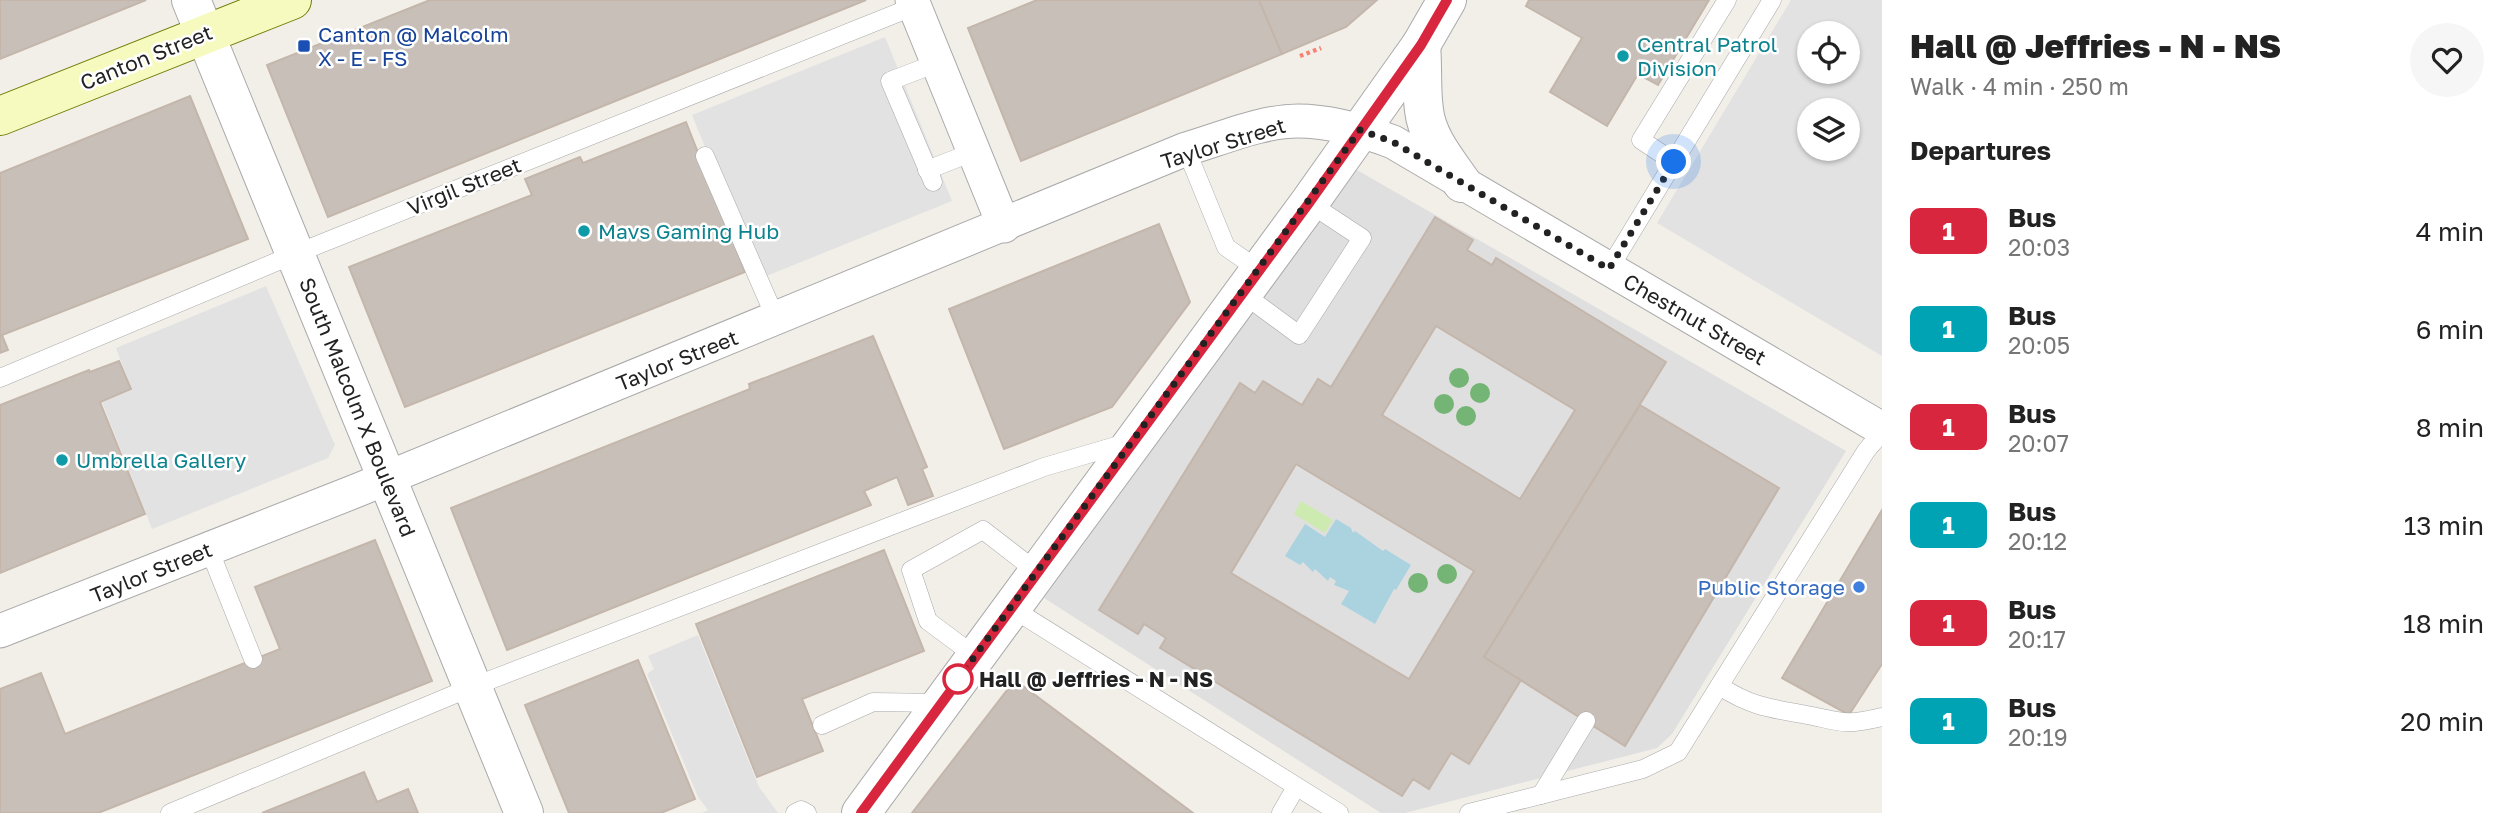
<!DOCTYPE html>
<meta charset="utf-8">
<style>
body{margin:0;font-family:"Golos Text",sans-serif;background:#f6f6f6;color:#222;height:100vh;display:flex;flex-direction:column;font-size:26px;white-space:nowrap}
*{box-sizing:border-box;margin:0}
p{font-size:23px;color:#767676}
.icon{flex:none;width:38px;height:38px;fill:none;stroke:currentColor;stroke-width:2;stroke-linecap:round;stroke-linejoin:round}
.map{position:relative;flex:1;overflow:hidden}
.sheet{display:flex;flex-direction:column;background:#fff;width:630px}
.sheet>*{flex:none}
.badge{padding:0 14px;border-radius:10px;font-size:24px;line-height:46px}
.tools{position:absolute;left:1797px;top:21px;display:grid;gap:14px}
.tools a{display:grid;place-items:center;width:63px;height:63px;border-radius:50%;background:#fff;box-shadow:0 2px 5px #0004;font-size:35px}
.you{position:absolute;width:35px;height:35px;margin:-18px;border:5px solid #fff;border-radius:50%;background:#1a73e8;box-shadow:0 0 0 10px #1a73e833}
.map>.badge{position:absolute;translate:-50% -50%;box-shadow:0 0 0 4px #fff}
h2{padding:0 28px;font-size:26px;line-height:63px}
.round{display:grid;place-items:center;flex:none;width:74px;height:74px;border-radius:37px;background:#f6f6f6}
.head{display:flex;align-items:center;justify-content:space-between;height:119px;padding:0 28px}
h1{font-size:33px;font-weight:800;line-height:52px}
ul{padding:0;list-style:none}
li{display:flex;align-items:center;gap:21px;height:98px;padding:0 28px}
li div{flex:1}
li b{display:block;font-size:26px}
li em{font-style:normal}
li .badge{min-width:77px;font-weight:700;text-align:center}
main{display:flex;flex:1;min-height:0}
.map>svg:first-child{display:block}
.residential{fill:#e0dfdf}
.grass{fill:#cdebb0}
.parking{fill:#e2e2e2;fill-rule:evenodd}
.water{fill:#aad3df}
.building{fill:#c7bfb8;stroke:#c4b6ab;stroke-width:2;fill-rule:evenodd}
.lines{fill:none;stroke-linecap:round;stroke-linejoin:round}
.service-casing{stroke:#a9a9a9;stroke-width:19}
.minor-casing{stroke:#a9a9a9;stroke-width:35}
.tertiary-casing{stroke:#a9a9a9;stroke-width:40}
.secondary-casing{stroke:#707d05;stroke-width:40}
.path{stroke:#fa8072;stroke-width:4.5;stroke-dasharray:3.5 3.5;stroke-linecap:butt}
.service{stroke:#fff;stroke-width:18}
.minor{stroke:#fff;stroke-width:33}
.tertiary{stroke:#fff;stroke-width:38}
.secondary{stroke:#f7fabf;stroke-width:38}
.tree{fill:#74b475}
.line-casing{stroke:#fff;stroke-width:16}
.line{stroke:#d7263d;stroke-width:10}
.walk{stroke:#222;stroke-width:7;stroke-dasharray:0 12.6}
.transit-dot{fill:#1a4fb4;stroke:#fff;stroke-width:2.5}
.culture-dot{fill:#0f9aa8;stroke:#fff;stroke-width:2.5}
.shop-dot{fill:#3f7fe0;stroke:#fff;stroke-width:2.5}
.stop-dot{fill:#fff;stroke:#d7263d;stroke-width:3.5}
.labels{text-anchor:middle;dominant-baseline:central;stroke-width:5;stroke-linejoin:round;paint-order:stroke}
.transit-label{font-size:21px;fill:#164399;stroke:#fff;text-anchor:start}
.culture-label{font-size:21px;fill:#0d838f;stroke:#fff;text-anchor:start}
.street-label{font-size:21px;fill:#222;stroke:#fff}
.shop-label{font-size:21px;fill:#366cbe;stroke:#fff;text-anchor:end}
.stop-label{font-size:21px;font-weight:bold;fill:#222;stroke:#fff;text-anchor:start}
</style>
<main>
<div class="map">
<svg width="1882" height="813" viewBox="0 0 1882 813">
<rect width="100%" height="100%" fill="#f2efe9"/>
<polygon class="residential" points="1357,170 1846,451 1672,734 1657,748 1405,813 1381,813 1044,598"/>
<polygon class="grass" points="1301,501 1333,520 1325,533 1294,514"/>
<g class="parking">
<path d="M 1791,0 L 1882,0 L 1882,356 L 1657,223 ZM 1848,33 L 1848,72 L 1810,72 L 1810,33 ZM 1848,110 L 1848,149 L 1810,149 L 1810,110 Z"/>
<polygon points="885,37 952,201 759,279 692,115"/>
<polygon points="266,286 335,445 328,458 152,529 102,402 132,390 116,348"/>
<polygon points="698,635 759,787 778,813 702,813 708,810 698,797 647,674 654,669 648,656"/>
</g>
<polygon class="water" points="1336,519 1351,528 1353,533 1355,531 1383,551 1385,549 1411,565 1396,590 1394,589 1375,624 1341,604 1349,591 1334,585 1336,581 1330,577 1328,581 1315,569 1313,572 1303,562 1300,565 1285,556 1305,524 1325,537"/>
<g class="building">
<polygon points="0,0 146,0 0,59"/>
<polygon points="430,0 866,0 328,217 267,65"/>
<polygon points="1037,0 1259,0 1282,54 1021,161 968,28"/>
<polygon points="1259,0 1377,0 1346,27 1282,54"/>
<polygon points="1529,0 1709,0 1658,85 1638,74 1607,126 1550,92 1582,38 1526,6"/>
<polygon points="190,96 248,239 2,335 8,350 0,353 0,173"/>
<polygon points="686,122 745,272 405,407 349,267 532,195 525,179 580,157 583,163"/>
<path d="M 1435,217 L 1473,240 L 1467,250 L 1492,265 L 1496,258 L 1666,362 L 1484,657 L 1521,680 L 1469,764 L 1451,753 L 1429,789 L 1413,779 L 1402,796 L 1160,648 L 1166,638 L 1144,624 L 1138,634 L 1099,610 L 1240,383 L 1255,393 L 1263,381 L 1302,405 L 1318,379 L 1331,387 ZM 1436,326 L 1575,410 L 1520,499 L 1382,415 ZM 1296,464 L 1474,571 L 1409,679 L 1231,573 Z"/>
<polygon points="1159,224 1190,302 1112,407 1004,449 949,309"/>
<polygon points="873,336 927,467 922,469 933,496 908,505 897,477 864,491 871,505 507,650 451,508 750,389 749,384"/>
<polygon points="119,361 131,389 100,402 145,514 0,573 0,405 89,370 90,372"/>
<polygon points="1640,405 1779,488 1625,746 1484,657"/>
<polygon points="1882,510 1882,664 1849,715 1782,678"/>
<polygon points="375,540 432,681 98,813 0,813 0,689 41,673 65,734 280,649 255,587"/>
<polygon points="884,550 924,651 802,699 823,751 757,777 696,624"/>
<polygon points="638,660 695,799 661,813 569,813 525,705"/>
<polygon points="1015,680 1193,813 912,813"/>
<polygon points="364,772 377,802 408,789 418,813 262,813"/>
</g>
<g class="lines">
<g class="service-casing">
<g id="service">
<polyline points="1186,149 1226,247 1259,270"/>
<polyline points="705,156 776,319"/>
<polyline points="1674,162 1641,140 1727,0"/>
<polyline points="927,170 973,152"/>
<polyline points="933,182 890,81 937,63"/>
<polyline points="1609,269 1772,0"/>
<polyline points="1242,293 1299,335 1362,238 1309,203"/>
<polyline points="0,378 295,254 920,4"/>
<polyline points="209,549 253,659"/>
<polyline points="1010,607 1339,813"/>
<polyline points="975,656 928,621 911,570 983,530 1036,571"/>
<path d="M 1721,687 C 1751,706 1768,708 1802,714 C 1841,721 1841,727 1882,717"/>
<polyline points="822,725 873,702 941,703"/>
<polyline points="1541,795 1586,721"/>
<polyline points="170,813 472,687 1044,467 1126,443"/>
<polyline points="795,813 801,810 807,813"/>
<polyline points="1281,813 1296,787"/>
<polyline points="1469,813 1643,769 1678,752 1866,451 1882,432"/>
</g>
</g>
<g class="minor-casing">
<g id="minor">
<polyline points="912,0 1004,226"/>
<path d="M 0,631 L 358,490 L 1186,149 C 1221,139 1261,121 1298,121 C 1329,121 1364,131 1393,142 L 1882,429"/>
</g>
</g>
<g class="tertiary-casing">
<g id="tertiary">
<polyline points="191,0 524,813"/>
<path d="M 1421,45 C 1423,66 1421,89 1424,110 C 1427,138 1447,161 1462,183"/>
<polyline points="861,813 1309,203 1421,45 1447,0"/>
</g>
</g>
<g class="secondary-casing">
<polyline id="secondary" points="0,116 292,0"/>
</g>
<polyline class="path" points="1300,56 1321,48"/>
<use href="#service" class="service"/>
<use href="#minor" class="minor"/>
<use href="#tertiary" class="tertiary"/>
<use href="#secondary" class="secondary"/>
</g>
<g class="tree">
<circle cx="1459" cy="378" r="10"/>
<circle cx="1480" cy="393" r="10"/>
<circle cx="1444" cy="404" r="10"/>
<circle cx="1466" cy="416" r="10"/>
<circle cx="1447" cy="574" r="10"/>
<circle cx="1418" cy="583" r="10"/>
</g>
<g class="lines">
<g class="line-casing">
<polyline id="line" points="861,813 1309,203 1421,45 1447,0"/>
</g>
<use href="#line" class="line"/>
<polyline class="walk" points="958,679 1360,130 1393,142 1609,269 1674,162"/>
</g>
<rect class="transit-dot" x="297" y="39" width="14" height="14" rx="3.5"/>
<g class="culture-dot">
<circle cx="1623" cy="56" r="7"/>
<circle cx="584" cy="231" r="7"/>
<circle cx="62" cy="460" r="7"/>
</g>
<circle class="shop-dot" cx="1859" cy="587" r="7"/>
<circle class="stop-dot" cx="958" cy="679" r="14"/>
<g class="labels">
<g class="transit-label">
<text x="318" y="34">Canton @ Malcolm<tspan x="318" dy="24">X - E - FS</tspan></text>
</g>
<g class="culture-label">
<text x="1637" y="44">Central Patrol<tspan x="1637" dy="24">Division</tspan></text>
<text x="598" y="231">Mavs Gaming Hub</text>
<text x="76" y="460">Umbrella Gallery</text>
</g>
<g class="street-label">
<text transform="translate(146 57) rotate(-22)">Canton Street</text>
<text transform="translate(1223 143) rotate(-17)">Taylor Street</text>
<text transform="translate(464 186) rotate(-22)">Virgil Street</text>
<text transform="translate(1695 319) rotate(30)">Chestnut Street</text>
<text transform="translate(677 360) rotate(-22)">Taylor Street</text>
<text transform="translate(358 407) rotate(68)">South Malcolm X Boulevard</text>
<text transform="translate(151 572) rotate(-22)">Taylor Street</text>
</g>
<g class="shop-label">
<text x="1845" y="587">Public Storage</text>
</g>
<g class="stop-label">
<text x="979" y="679">Hall @ Jeffries - N - NS</text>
</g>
</g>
</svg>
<div class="tools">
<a><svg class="icon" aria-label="locate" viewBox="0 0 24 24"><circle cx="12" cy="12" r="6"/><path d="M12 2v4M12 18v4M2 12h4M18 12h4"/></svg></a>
<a><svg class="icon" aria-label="layers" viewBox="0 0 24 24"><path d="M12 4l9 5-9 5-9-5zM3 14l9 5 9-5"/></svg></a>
</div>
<div class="you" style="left:1674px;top:162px"></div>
</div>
<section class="sheet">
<div class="head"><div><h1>Hall @ Jeffries - N - NS</h1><p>Walk · 4 min · 250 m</p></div><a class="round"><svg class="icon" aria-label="heart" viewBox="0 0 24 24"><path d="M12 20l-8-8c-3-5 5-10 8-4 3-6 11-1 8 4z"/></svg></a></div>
<h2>Departures</h2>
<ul>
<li><span class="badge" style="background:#d7263d;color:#fff">1</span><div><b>Bus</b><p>20:03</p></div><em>4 min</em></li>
<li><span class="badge" style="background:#00a3b4;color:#fff">1</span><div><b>Bus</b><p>20:05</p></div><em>6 min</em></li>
<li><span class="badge" style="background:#d7263d;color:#fff">1</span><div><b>Bus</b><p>20:07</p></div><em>8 min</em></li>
<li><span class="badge" style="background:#00a3b4;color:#fff">1</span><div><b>Bus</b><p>20:12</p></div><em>13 min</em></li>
<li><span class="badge" style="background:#d7263d;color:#fff">1</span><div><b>Bus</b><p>20:17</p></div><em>18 min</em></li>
<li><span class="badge" style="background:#00a3b4;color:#fff">1</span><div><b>Bus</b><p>20:19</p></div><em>20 min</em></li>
</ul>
</section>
</main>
